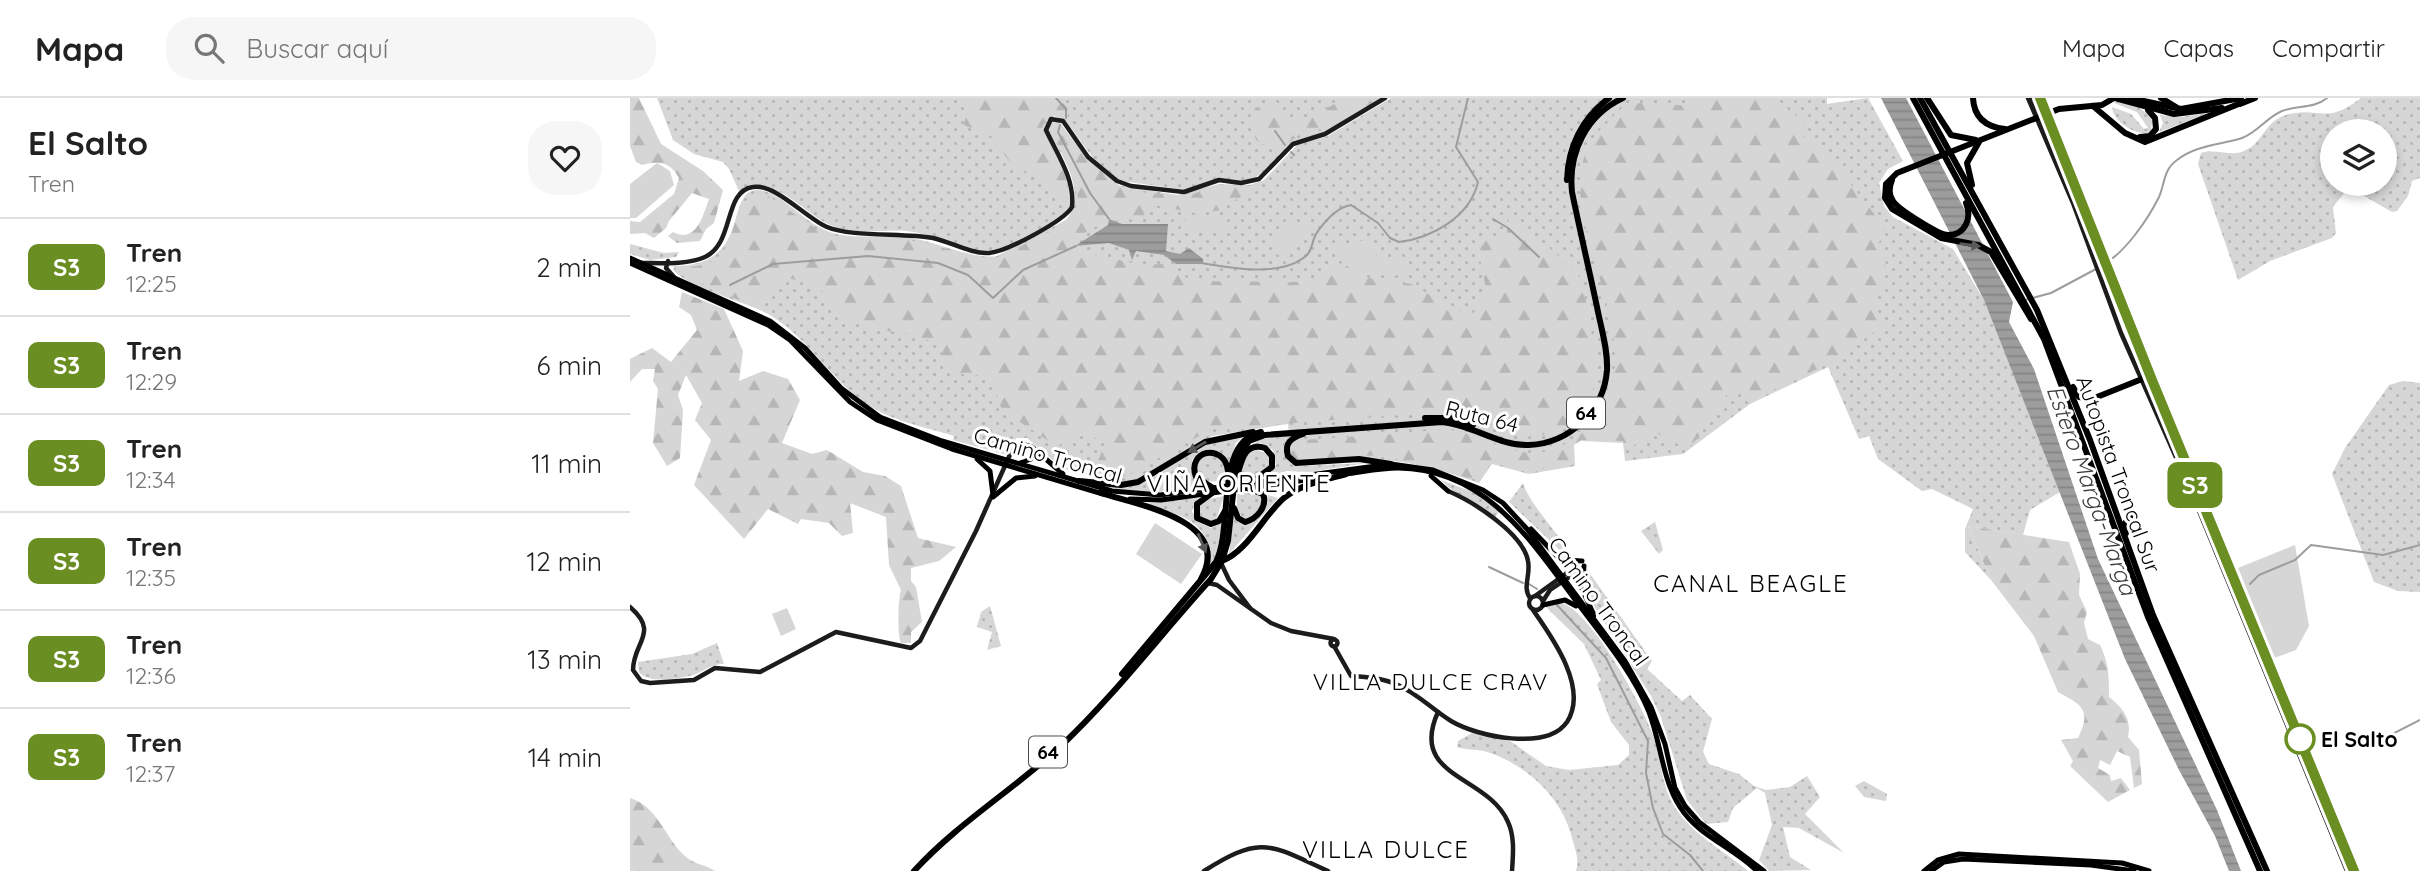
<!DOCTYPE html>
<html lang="es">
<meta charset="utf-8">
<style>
body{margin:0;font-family:Quicksand,sans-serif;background:#f6f6f6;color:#222;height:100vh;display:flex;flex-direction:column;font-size:26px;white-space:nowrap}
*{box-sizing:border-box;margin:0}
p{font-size:23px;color:#767676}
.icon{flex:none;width:38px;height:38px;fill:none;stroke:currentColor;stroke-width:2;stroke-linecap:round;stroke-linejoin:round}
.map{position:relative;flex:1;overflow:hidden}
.details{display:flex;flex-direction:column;background:#fff;width:630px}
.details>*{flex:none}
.badge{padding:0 14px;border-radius:10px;font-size:24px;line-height:46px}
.fabs{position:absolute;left:1690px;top:21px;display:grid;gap:14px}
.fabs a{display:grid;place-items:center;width:77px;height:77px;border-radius:50%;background:#fff;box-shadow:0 4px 10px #0003;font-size:35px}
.map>.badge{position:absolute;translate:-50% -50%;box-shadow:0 0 0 4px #fff}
.round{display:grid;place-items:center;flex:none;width:74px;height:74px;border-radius:28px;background:#f6f6f6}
.headline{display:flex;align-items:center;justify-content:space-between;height:119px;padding:0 28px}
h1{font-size:33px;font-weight:700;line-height:52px}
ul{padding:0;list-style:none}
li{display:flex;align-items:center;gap:21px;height:98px;padding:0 28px;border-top:2px solid #e0e0e0}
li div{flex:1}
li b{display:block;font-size:26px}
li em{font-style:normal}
li .badge{min-width:77px;font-weight:700;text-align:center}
header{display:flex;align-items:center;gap:42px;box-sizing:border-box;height:98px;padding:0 35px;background:#fff;border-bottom:2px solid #e0e0e0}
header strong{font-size:33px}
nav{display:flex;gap:38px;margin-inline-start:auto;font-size:24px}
.search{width:490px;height:63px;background:#f6f6f6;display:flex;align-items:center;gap:18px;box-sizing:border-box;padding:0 24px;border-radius:28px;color:#767676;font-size:26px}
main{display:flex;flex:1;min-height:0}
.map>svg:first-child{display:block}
.grass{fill:url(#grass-dots);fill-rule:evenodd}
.forest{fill:url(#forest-firs)}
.garden{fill:#d6d6d6}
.water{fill:url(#water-rules)}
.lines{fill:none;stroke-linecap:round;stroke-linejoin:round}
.stream{stroke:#9d9d9d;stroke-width:2}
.secondary{stroke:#1c1c1c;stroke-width:4.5}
.primary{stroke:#000;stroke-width:5}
.highway{stroke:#000;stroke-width:6}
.rail{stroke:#000;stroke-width:2;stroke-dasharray:10 3.5 2 3.5;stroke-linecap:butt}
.oneway{fill:#595959}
.line-casing{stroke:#fff;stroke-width:16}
.line{stroke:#6b8e23;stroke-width:10}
.stop-dot{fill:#fff;stroke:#6b8e23;stroke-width:3.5}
.labels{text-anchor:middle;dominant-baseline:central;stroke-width:6;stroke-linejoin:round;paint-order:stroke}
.shield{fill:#fff;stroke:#4c4c4c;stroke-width:2}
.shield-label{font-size:19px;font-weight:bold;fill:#000}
.street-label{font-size:21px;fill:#000;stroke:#fff}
.stop-label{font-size:21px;font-weight:bold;fill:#000;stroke:#fff;text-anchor:start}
.water-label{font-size:23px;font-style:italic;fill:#3e3e3e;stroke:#fff}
.neighbourhood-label{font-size:23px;letter-spacing:2px;fill:#000;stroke:#fff}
.quarter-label{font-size:24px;letter-spacing:2px;fill:#000;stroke:#fff}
</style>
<header>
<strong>Mapa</strong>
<div class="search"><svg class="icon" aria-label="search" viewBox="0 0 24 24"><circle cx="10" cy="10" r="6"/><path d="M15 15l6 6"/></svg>Buscar aquí</div>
<nav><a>Mapa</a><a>Capas</a><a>Compartir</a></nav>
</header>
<main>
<section class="details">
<div class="headline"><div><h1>El Salto</h1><p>Tren</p></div><a class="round"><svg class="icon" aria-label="heart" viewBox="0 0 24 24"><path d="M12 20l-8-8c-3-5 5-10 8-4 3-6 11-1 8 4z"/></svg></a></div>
<ul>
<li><span class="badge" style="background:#6b8e23;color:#fff">S3</span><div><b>Tren</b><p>12:25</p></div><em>2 min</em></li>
<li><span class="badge" style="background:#6b8e23;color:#fff">S3</span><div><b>Tren</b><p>12:29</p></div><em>6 min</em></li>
<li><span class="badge" style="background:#6b8e23;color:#fff">S3</span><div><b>Tren</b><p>12:34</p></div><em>11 min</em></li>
<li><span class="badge" style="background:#6b8e23;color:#fff">S3</span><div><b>Tren</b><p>12:35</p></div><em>12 min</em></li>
<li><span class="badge" style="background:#6b8e23;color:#fff">S3</span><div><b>Tren</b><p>12:36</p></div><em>13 min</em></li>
<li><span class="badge" style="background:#6b8e23;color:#fff">S3</span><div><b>Tren</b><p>12:37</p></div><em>14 min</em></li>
</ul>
</section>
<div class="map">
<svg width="1790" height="773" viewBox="0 0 1790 773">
<defs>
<pattern id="grass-dots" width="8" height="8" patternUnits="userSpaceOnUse" patternTransform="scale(1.75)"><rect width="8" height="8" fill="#d6d6d6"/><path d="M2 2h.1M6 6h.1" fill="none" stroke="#b6b6b6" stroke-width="1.8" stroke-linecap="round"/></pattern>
<pattern id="forest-firs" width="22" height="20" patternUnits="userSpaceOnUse" patternTransform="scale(1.75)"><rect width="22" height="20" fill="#d6d6d6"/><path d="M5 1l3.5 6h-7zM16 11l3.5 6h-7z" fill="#b6b6b6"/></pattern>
<pattern id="water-rules" width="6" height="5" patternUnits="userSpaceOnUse" patternTransform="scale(1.75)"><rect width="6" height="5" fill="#9d9d9d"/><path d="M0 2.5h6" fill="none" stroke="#858585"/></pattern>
</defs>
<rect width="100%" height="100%" fill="#fff"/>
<g class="grass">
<path d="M 27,0 L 753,0 L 694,35 L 664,43 L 643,67 L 622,82 L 608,84 L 589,80 L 556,92 L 491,83 L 466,64 L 436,23 L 424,18 L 417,23 L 415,32 C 428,57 441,80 440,110 C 423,127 375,156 350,152 C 325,148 303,136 277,133 C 255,131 229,137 208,130 C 174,120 147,72 109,93 L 99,71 L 93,64 L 64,56 L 43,42 Z"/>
<path d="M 761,0 L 1197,0 L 1197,6 L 1238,0 L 1273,63 L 1258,71 L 1249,85 L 1254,108 L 1263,119 L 1323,151 L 1354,202 L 1430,394 L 1400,412 L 1393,437 L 1338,428 L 1361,482 L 1335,454 L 1335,431 L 1343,411 L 1302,391 L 1292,393 L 1248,361 L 1239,338 L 1229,341 L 1198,269 L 1120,306 L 1053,356 L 995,363 L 993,345 L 951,343 L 944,347 L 945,368 L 899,376 L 862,366 L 849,385 L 804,370 L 772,364 L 740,360 L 674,365 L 660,356 L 659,341 L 655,357 L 667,368 L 737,365 L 679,374 L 656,373 L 638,379 L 646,367 L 643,352 L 631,345 L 615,351 L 631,341 L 659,338 L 658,326 L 582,338 L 512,380 L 494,385 L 433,371 L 397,340 L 387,340 L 376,350 L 377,357 L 323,342 L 324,338 C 289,327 256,323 226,298 C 192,270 171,231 130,212 C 110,203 53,187 43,171 L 44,168 C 121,168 95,97 125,92 C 146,90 171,120 189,129 C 214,144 245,136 273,139 C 303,141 339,162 367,158 L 436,122 C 458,95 433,58 418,33 L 420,24 L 427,21 L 453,55 L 487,87 L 547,97 L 589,86 L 620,87 L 634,82 L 667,47 L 698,38 Z"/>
<path d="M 1731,0 L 1790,0 L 1790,80 L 1782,83 L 1778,98 L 1767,113 L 1762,114 L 1729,95 L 1715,94 L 1703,109 L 1706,135 L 1702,140 L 1640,163 L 1608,182 L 1568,66 L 1571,55 C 1585,50 1601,59 1614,53 C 1634,45 1634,22 1659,16 C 1693,9 1696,27 1731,0 ZM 1703,33 L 1755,33 L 1755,86 L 1703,86 Z"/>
<path d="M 1488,3 L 1508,9 L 1522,19 L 1521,35 C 1506,38 1483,24 1482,9 L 1501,16 L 1514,31 L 1518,30 L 1507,14 L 1484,5 Z"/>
<polygon points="1579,15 1529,34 1533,25 1530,17 1550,19"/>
<polygon points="0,146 34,155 49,154 46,159 20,162 0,156"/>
<polygon points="1773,283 1790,285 1790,494 1768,493 1744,484 1702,376 1715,350 1759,287"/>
<path d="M 616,336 L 606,345 L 599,365 L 585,352 L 567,356 L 562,362 L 562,376 L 573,387 L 522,395 L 475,389 C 528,390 532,365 573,347 C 586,341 602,340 616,336 Z"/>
<polygon points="623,350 639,357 640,368 626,381 607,383 612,363"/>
<path d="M 581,356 C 594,363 596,370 596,384 L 574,383 L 565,373 L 567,362 Z"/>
<path d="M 811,382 L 848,396 L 870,413 L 865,419 C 848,406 825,398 811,382 Z"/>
<path d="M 893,385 C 898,403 927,435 939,453 L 934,456 L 879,404 Z"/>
<polygon points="626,394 630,396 633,406 622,420 613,421 607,412 607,396"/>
<path d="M 638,397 L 648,400 L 599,456 L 604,419 L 615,425 C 630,425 638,411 638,397 Z"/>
<polygon points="594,398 586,422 581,425 569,418 568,410 573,402"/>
<path d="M 568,399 L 562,413 L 568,424 L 581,430 L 593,422 L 586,458 L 576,476 C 577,467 580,456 578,448 C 573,419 535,412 512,406 Z"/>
<polygon points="1025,424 1033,452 1029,456 1011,433"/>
<polygon points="956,470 1022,563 1017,571 1052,603 1060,597 1082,621 1073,654 1079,666 1109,676 1124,688 1136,692 1160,689 1177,678 1190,699 1175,716 1214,755 1169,730 1153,729 1160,759 1181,772 1139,773 1129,762 1142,727 1135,695 1127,690 1103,710 1098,724 1076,726 1057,702 1031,619 1021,598 964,508 953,481"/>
<path d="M 930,505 C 959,508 1017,615 1025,643 C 1031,664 1032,687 1043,706 C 1060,736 1092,751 1118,773 L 946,773 C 950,760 944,749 941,736 C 929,696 894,665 854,653 C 845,651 835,652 827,649 L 828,643 L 844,634 L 880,643 L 916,668 L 939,672 L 988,667 L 999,657 L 999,647 L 981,624 L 967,586 L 971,582 L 954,546 L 916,509 Z"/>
<polygon points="360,508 371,548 357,552 362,534 347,529 351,514"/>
<path d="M 87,545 L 94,566 C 80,566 75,573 63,577 C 49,581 18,586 9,574 L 8,564 L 62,556 Z"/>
<polygon points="1234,683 1257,696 1256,703 1234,699 1225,688"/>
</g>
<g class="forest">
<path d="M 0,0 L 9,0 L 31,46 L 73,73 L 93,92 L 84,125 L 76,131 L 70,143 L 47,145 L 38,138 L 43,134 C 66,146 73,118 79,101 L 62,95 L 39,123 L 36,130 L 24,140 L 15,135 L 0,136 L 0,123 L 10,124 L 44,96 L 49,80 C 39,63 29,63 12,67 L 6,64 L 0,48 Z"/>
<path d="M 331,0 L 423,0 L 439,9 L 437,22 L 431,18 L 420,18 L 412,29 C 426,53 439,77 439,105 L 414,85 L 379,63 L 361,38 L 334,27 L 338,7 Z"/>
<polygon points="716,0 752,0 701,29 670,36 646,54 626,42 620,14 644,1 661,21 678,20"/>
<path d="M 1064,0 L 1150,0 L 1148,2 L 1177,27 L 1173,39 L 1190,47 L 1256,131 L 1248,146 L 1256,165 L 1246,206 L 1253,228 L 1198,266 L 1117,304 L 1109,292 L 1096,297 L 1091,314 L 1070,329 L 1069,339 L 1057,351 L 1028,336 L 996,351 L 993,343 L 951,342 L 944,346 L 942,367 L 898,373 L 861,365 L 847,382 L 750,357 L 666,363 L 660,356 L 662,350 L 673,342 C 708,340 743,337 779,335 C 792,334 808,330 821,332 C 854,337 884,362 919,353 C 936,348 951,336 962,324 C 1037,241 896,100 975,27 C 982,20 990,9 999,7 C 1020,2 1042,7 1063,9 Z"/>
<path d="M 429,23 L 454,59 L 496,93 L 557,98 L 589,87 L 626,88 L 640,78 L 627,92 L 594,107 L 594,112 L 565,115 L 519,106 L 513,120 L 474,124 L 442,142 L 448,151 L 467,157 L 511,167 L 532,166 L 562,183 L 677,184 L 711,165 L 739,180 L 782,186 L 823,211 L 843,216 L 856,191 L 848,151 L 859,140 L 876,140 L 879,118 C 901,137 929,155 948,177 C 955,186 956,207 958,218 C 969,267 977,322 913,337 C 880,345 847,316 810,314 L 582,331 L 496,378 L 485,380 L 464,372 L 476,344 L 447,333 L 439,347 L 423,346 L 372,312 L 365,292 L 354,278 L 323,275 L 306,245 L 281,236 L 241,231 L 214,221 L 188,188 L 155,179 L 143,188 L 127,210 L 45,174 L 46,169 C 123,173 87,108 131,93 L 191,134 L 207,139 L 274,141 L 365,162 L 438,123 L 449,109 C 447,81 434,58 420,33 L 423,25 Z"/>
<path d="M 52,194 L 94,211 L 113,253 L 109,283 L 133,273 L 158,281 L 170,302 L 152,345 L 182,356 L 197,352 L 233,374 L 255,378 L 271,388 L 288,440 L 326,449 L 309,463 L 281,470 L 281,483 L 286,489 L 292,524 L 281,534 L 281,545 L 271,545 C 267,538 268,500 271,492 L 259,467 L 256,419 L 220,405 L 223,435 L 212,438 L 199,425 L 171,421 L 168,426 L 138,411 L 114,441 L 64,387 L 81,342 L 65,322 L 72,305 L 56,277 L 48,297 L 53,312 L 50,360 L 37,368 L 23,345 L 28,291 L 23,283 L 25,271 L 12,271 L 0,284 L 0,261 L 22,250 L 41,264 L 67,232 L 61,217 L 49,209 Z"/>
<path d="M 1338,428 L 1439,444 L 1450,476 L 1449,497 L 1457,514 L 1454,525 L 1458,541 L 1470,547 C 1479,566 1479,579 1479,599 C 1493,610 1502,621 1498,639 L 1509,652 L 1512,686 L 1504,690 L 1500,659 L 1487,653 L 1480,667 L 1470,662 L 1468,670 L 1480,677 L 1481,683 L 1491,680 L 1500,692 L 1478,704 L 1440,668 L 1443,663 L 1431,642 L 1448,640 C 1462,612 1452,607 1428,594 L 1404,538 L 1361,482 Z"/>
<path d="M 0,700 C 29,709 35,741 56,759 C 63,766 77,767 85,773 L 0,773 Z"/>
</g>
<g class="garden">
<polygon points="27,65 40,73 44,87 6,120 0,120 0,86"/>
<polygon points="591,117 594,135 562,135 555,129 556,121"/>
<polygon points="680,125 661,153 647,157 645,144 656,129"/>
<path d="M 735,142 L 744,145 L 743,152 L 748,159 L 771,163 L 778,177 C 745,178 724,180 705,149 Z"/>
<polygon points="525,425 572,456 551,486 506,456"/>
<polygon points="1665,447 1679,528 1666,552 1644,560 1608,470"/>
<polygon points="157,510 166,531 151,538 142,516"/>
</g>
<g class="water">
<polygon points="1251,0 1276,0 1383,204 1379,224 1404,271 1468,461 1587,712 1611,773 1599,773 1585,738 1549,672 1495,561 1354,202"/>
<polygon points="479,121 492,126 538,126 536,153 550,156 559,150 573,161 573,166 546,166 534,157 506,153 502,162 499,152 479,145 445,148 478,127"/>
</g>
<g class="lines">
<g class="stream">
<polyline points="426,0 436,11 436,20"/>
<polyline points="430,27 428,34 460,95 479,121"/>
<polyline points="645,33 655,47"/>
<polyline points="661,54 664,57"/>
<polyline points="863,121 878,130 909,159"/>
<path d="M 571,165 C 601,170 652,180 677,157 C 683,151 682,140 688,133 C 696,122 708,109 721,107 L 748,125 L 760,140 L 769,144 C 802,140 840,119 848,84 L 826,49 L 838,0"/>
<path d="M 1471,168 C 1494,156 1517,123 1529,99 C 1535,86 1533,72 1547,62 C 1566,47 1590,47 1612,40 C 1627,35 1637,19 1652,13 C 1667,7 1684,11 1697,0"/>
<polyline points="100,187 143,166 238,158 308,165 338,177 363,200 393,172 446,148"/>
<polyline points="1395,202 1421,195 1466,171"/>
<polyline points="859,469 893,485"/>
<polyline points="899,486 907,491"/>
<polyline points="1620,486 1629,477 1665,462 1681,447 1753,457 1790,447"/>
<polyline points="927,507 976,560 1018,643 1016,675 1023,710 1033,736 1060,757 1073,773"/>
<polyline points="1739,648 1790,622"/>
</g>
<g class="secondary">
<polyline points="1398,0 1443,105 1491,235 1560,391 1717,773"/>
<polyline points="1402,0 1416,36"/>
<polyline points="1449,114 1462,142 1473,182"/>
<polyline points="38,163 36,170 44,179"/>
<path d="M 11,165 C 30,165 57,167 75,159 C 105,145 93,93 123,89 C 145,85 176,120 197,129 C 220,139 273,135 303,140 C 321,144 341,156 359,155 C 376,154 434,123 442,109 C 445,81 427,56 416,32 L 421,21 L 433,23 L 458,59 L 487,83 L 501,88 L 554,94 L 589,82 L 611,85 L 629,81 L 663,46 L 695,36 L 755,0"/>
<path d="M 818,393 C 842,403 893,435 898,463 C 901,477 892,489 900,500"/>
<polyline points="591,465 599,482 620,510"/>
<polyline points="578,485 587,487 641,525 661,533 704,541"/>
<circle cx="906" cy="505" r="7"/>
<polyline points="905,498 941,472"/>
<polyline points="913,503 920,492 944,476"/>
<path d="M 0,509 C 30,535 3,544 3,572 L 11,583 L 20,585 L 64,582 L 85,570 L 130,574 L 206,534 L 281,550 L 290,543 L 346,433 L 382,352 L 395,347"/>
<circle cx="704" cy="545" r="3.5"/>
<path d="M 704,548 L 721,578 C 737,579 753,580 768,587 C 788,596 803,612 821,623 C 848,639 917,653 937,624 C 959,590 922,539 903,512"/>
<path d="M 808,614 C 778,680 858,677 878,724 C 885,739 883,757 882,773"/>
<path d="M 574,773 C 632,736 640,747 698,773"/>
</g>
<g class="primary">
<polyline points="0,160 140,223 175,250 211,290 250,319 312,343 482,393 530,397 761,366 803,372 853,392 873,405 897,431 995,563 1021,609 1035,646 1045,690 1055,708 1069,724 1134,773"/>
<polyline points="0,165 138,227 160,242 220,304 247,322 322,351 473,396"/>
<polyline points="395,347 402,349 433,376"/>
<polyline points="347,361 360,373 363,397"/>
<polyline points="390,365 401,361 403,355 400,350"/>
<path d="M 715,376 C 732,374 750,370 768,370 C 855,371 900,441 946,503 C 972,538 1002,573 1019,614 C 1031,645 1032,681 1050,709 C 1068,738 1103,749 1127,773"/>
<polyline points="801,378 818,393"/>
<polyline points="363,399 386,380 405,378"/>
<polyline points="500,401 531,402 691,380"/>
<polyline points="901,431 946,478 964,517"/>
<polyline points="935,462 952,463"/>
<polyline points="952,485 954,468"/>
<polyline points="913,507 935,502 946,508"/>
<polyline points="1294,773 1308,762 1329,756 1492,765 1519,773"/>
<polyline points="1301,773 1314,764 1333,761 1461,767 1504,773"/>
</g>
<g class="highway">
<polyline points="1283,0 1414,241 1518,519 1630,773"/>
<polyline points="1290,0 1407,212 1460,342 1523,517 1637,773"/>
<polyline points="1297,0 1321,37 1346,42"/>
<path d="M 1343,0 C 1344,20 1357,29 1375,31"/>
<polyline points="1485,0 1544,16 1592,10"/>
<polyline points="1500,0 1551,11 1611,0"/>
<polyline points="1531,0 1546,9"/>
<polyline points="1610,6 1625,0"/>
<polyline points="1463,8 1495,35 1515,44 1611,5"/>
<polyline points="1510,39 1520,38 1526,31 1525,20 1518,12"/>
<path d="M 937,82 C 938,49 952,20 979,0"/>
<path d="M 1262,82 C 1259,89 1258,96 1263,103 C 1268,111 1309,137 1318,137 C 1336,137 1342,119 1336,105"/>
<polyline points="1342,87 1337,65 1349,44"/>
<polyline points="1401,221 1361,154 1348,147 1311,140 1262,111 1255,100 1256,86 1267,75 1429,11 1472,7 1484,0"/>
<polyline points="1443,289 1449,299 1462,301 1512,281"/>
<polyline points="795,320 820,320 843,327"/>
<path d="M 673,336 C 661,340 654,345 658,358 L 666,365 L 729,361 L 761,366"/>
<path d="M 608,375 C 612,360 616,344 635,350 L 642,358 L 642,369 L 622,384"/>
<polyline points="449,383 491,387 508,384 575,344 623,334"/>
<path d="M 583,390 L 566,379 C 556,352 594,344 598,373"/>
<path d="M 471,395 C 507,407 604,422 571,481"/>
<polyline points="582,395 567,406 567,420 581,426 589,423 595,413"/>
<path d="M 604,410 L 608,420 L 615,424 C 627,421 638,408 633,396 L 617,390"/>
<polyline points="1496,435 1495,425 1503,415"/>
<path d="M 592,463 C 618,453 633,418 654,400 C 671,386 695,382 716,376"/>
<path d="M 492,576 L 586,464 C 604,427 584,344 631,334"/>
<path d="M 284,773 C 328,725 383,692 431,648 C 485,597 531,536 581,481 L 592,463 L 598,443 L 607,360 L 619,343 L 635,337 L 812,324 C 843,327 869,348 899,347 C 940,345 974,313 977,272 C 978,251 971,230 967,209 C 959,171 950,133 942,94 C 938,55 956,17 993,0"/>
</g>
<polyline class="rail" points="1410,0 1522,282 1724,773"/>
</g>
<defs><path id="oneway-solid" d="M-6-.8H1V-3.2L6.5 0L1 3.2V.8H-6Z" transform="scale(1.75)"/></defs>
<g class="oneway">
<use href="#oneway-solid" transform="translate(1340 147) rotate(7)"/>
<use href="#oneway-solid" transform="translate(567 349) rotate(150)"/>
<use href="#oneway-solid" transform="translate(572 445) rotate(67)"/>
</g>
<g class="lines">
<g class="line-casing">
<polyline id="line" points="1410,0 1522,282 1724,773"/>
</g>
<use href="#line" class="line"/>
</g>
<circle class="stop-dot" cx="1670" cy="641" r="14"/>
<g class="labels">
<g class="shield">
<rect x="937" y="299.5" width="38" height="31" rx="5"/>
<rect x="399" y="638.5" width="38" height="31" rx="5"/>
</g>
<g class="shield-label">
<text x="956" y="315">64</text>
<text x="418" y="654">64</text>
</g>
<g class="street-label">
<text transform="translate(852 318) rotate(14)">Ruta 64</text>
<text transform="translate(418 357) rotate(16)">Camino Troncal</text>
<text transform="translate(1489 376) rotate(70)">Autopista Troncal Sur</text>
<text transform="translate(969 503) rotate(54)">Camino Troncal</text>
</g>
<g class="stop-label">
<text x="1691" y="641">El Salto</text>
</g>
<g class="water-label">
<text transform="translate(1462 392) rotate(70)">Estero Marga-Marga</text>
</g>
<g class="neighbourhood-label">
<text x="801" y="583">VILLA DULCE CRAV</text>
</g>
<g class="quarter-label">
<text x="609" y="385">VIÑA ORIENTE</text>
<text x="1121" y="485">CANAL BEAGLE</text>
<text x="756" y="751">VILLA DULCE</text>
</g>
</g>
</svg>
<div class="fabs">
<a><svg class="icon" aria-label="layers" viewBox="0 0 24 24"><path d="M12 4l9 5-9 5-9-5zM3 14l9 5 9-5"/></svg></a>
</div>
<b class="badge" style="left:1565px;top:387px;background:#6b8e23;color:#fff">S3</b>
</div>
</main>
